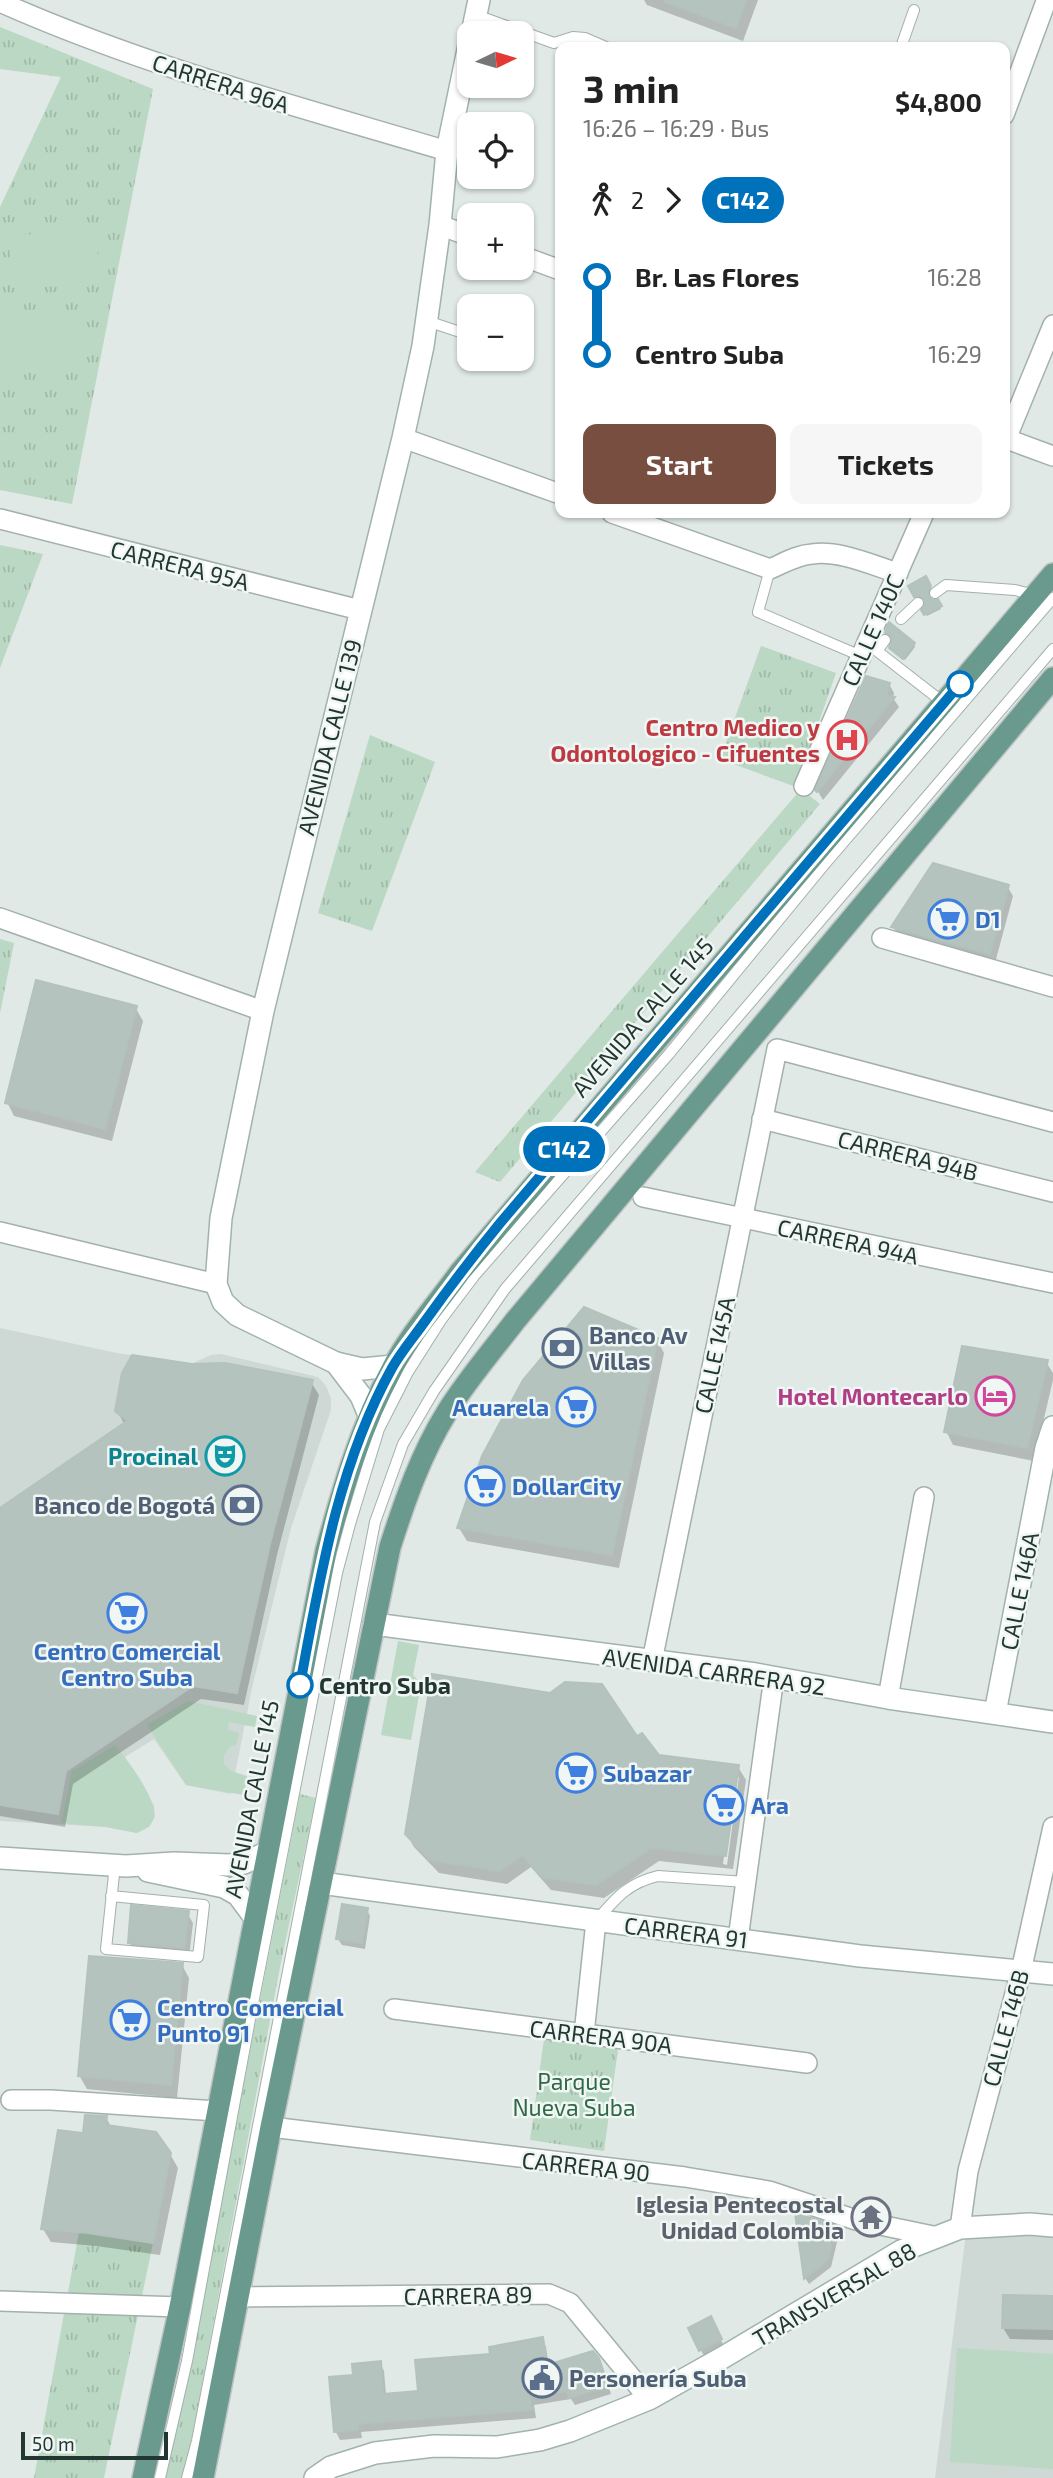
<!DOCTYPE html>
<meta charset="utf-8">
<style>
body{margin:0;font-family:"Exo 2",sans-serif;background:#f6f6f6;color:#222;height:100vh;display:flex;flex-direction:column;font-size:26px;white-space:nowrap}
*{box-sizing:border-box;margin:0}
p{font-size:23px;color:#767676}
.icon{flex:none;width:38px;height:38px;fill:none;stroke:currentColor;stroke-width:2;stroke-linecap:round;stroke-linejoin:round}
.map{position:relative;flex:1;overflow:hidden}
.panel{position:absolute;left:555px;top:42px;width:455px;height:476px;display:flex;flex-direction:column;background:#fff;border-radius:14px;box-shadow:0 2px 5px #0004}
.panel>*{flex:none}
.badge{padding:0 14px;border-radius:23px;font-size:24px;line-height:46px}
.needle{width:46px;rotate:85deg}
.buttons{position:absolute;left:457px;top:21px;display:grid;gap:14px}
.buttons a{display:grid;place-items:center;width:77px;height:77px;border-radius:14px;background:#fff;box-shadow:0 2px 5px #0004;font-size:35px}
.scale{position:absolute;left:21px;bottom:18px;width:147px;box-sizing:border-box;padding-left:7px;border:4px solid #223732;border-top:0;font-size:19px;line-height:24px;white-space:nowrap;color:#223732;-webkit-text-stroke:5px #eff6f3;paint-order:stroke}
.map>.badge{position:absolute;translate:-50% -50%;box-shadow:0 0 0 4px #fff}
.legs{display:flex;align-items:center;gap:10px;height:77px;padding:0 28px;font-size:23px}
.legs p{margin-inline-start:auto}
.overview{display:flex;align-items:center;justify-content:space-between;height:119px;padding:0 28px}
h1{font-size:38px;font-weight:700;line-height:52px}
.button{display:flex;gap:14px;margin-top:auto;padding:14px 28px}
.button a{flex:1;height:80px;border-radius:14px;background:#784e40;color:#fff;font-size:28px;font-weight:700;line-height:80px;text-align:center}
.button a+a{background:#f6f6f6;color:#222}
ul{padding:0 28px;list-style:none}
li{display:flex;align-items:center;gap:24px;height:77px;font-size:26px}
li i{display:grid;place-items:center;width:10px;height:100%;margin:0 9px;background:currentColor}
li i::after{content:'';width:18px;height:18px;margin:-9px;border:5px solid;border-radius:50%;background:#fff}
li p{margin-inline-start:auto}
li:first-child i{background:linear-gradient(#0000 50%,currentColor 0)}
li:last-child i{background:linear-gradient(currentColor 50%,#0000 0)}
.map>svg:first-child{display:block}
.built{fill:#ced8d4}
.grass{fill:url(#grass-tufts)}
.garden{fill:#bad8c3}
.shadow{fill:#0003;fill-rule:evenodd}
.building{fill:#b5c3be;stroke:#b3c2bc;stroke-width:2}
.lines{fill:none;stroke-linecap:round;stroke-linejoin:round}
.lane-casing{stroke:#a3b0ac;stroke-width:12}
.street-casing{stroke:#a3b0ac;stroke-width:22}
.secondary-casing{stroke:#a0b3ac;stroke-width:24}
.primary-casing{stroke:#bdc3c2;stroke-width:24}
.lane{stroke:#fff;stroke-width:10}
.street{stroke:#fff;stroke-width:19}
.secondary{stroke:#fff;stroke-width:21}
.primary{stroke:#699a8d;stroke-width:21}
.line-1-casing{stroke:#fff;stroke-width:16}
.line-1{stroke:#0072bc;stroke-width:10}
.stop-1-dot{fill:#fff;stroke:#0072bc;stroke-width:3.5}
.labels{text-anchor:middle;dominant-baseline:central;stroke-width:5;stroke-linejoin:round;paint-order:stroke}
.street-label{font-size:23px;fill:#223732;stroke:#eff6f3}
.health-label{font-size:23px;font-weight:bold;fill:#be3a42;stroke:#eff6f3;text-anchor:end}
.shop-label{font-size:23px;font-weight:bold;fill:#366cbe;stroke:#eff6f3;text-anchor:start}
.service-label{font-size:23px;font-weight:bold;fill:#4e5e75;stroke:#eff6f3;text-anchor:start}
.hotel-label{font-size:23px;font-weight:bold;fill:#b23c85;stroke:#eff6f3;text-anchor:end}
.culture-label{font-size:23px;font-weight:bold;fill:#0d838f;stroke:#eff6f3;text-anchor:end}
.stop-label{font-size:23px;font-weight:bold;fill:#223732;stroke:#eff6f3;text-anchor:start}
.park-label{font-size:23px;fill:#316947;stroke:#eff6f3}
.worship-label{font-size:23px;font-weight:bold;fill:#5b616d;stroke:#eff6f3;text-anchor:end}
</style>
<div class="map">
<svg width="1053" height="2478" viewBox="0 0 1053 2478">
<defs>
<pattern id="grass-tufts" width="24" height="20" patternUnits="userSpaceOnUse" patternTransform="scale(1.75)"><rect width="24" height="20" fill="#bad8c3"/><path d="M3 7l-1-3M5 7V3M7 7l1-3M15 17l-1-3M17 17v-4M19 17l1-3" fill="none" stroke="#a0baa8"/></pattern>
</defs>
<rect width="100%" height="100%" fill="#e0e9e5"/>
<g class="built">
<polygon points="0,1328 117,1353 191,1364 211,1355 221,1354 318,1377 326,1386 331,1398 331,1410 291,1528 252,1688 231,1794 186,1785 154,1739 125,1757 154,1805 155,1817 149,1827 137,1833 106,1827 0,1821"/>
<polygon points="966,2233 1053,2237 1053,2478 935,2478"/>
</g>
<g class="grass">
<polygon points="0,27 153,89 72,504 0,490 0,207 61,77 0,69"/>
<polygon points="0,545 43,554 0,668"/>
<polygon points="761,646 836,673 796,787 720,759"/>
<polygon points="370,735 435,762 372,931 318,913"/>
<polygon points="801,789 820,804 500,1182 475,1172"/>
<polygon points="0,939 14,943 0,1013"/>
<polygon points="300,1794 316,1798 280,1967 188,2459 182,2478 164,2478 192,2363 207,2272"/>
<polygon points="544,2039 618,2049 604,2151 530,2140"/>
<polygon points="79,2232 153,2243 104,2478 34,2478"/>
</g>
<g class="garden">
<polygon points="97,232 99,285 11,288 9,235"/>
<polygon points="83,311 84,364 0,367 0,313"/>
<polygon points="398,1641 419,1645 413,1675 421,1684 411,1740 381,1735"/>
<polygon points="188,1701 257,1716 255,1727 229,1722 228,1730 239,1733 236,1745 229,1747 224,1756 224,1764 231,1771 247,1776 244,1795 186,1785 147,1725"/>
<path d="M 115,1745 C 126,1758 160,1802 153,1819 C 151,1827 144,1829 137,1833 L 106,1827 L 61,1823 L 72,1771 Z"/>
<polygon points="957,2348 1053,2354 1053,2469 950,2462"/>
</g>
<g class="shadow">
<polygon points="644,0 758,0 743,41 647,5"/>
<polygon points="925,579 932,590 928,594 929,599 937,601 941,609 927,616 923,610 927,601 924,598 917,599 911,586"/>
<polygon points="914,644 915,647 905,660 892,650"/>
<polygon points="889,684 894,693 893,698 899,707 823,800 817,790"/>
<polygon points="1007,886 1013,896 995,963 899,936 893,927"/>
<polygon points="135,1007 143,1021 112,1141 14,1116 7,1102"/>
<polygon points="657,1340 664,1353 619,1568 467,1541 459,1528"/>
<polygon points="1046,1362 1053,1373 1053,1380 1034,1461 953,1445 946,1431"/>
<polygon points="311,1382 319,1395 277,1555 244,1705 201,1699 73,1784 65,1827 0,1816 0,1511 125,1425 117,1411"/>
<path d="M 636,1738 L 658,1757 L 738,1767 L 746,1780 L 733,1869 L 659,1861 L 604,1898 L 551,1890 L 531,1867 L 507,1884 L 439,1873 L 414,1847 L 406,1833 ZM 736,1777 L 739,1777 L 727,1865 L 723,1864 Z"/>
<polygon points="367,1910 370,1916 365,1949 342,1945 338,1939"/>
<polygon points="187,1913 193,1923 189,1958 135,1953 130,1943"/>
<polygon points="182,1965 189,1978 177,2098 87,2089 79,2075"/>
<polygon points="106,2118 112,2128 170,2154 178,2168 160,2255 96,2246 51,2242 43,2229 84,2135"/>
<polygon points="797,2215 835,2228 839,2234 831,2267 809,2284 805,2278"/>
<polygon points="1053,2298 1053,2340 1010,2339 1003,2328"/>
<polygon points="710,2319 724,2346 704,2356 690,2329"/>
<polygon points="542,2339 546,2347 549,2366 598,2359 603,2368 611,2394 575,2405 571,2399 534,2405 536,2418 361,2432 362,2438 340,2440 336,2432 331,2379 355,2377 380,2363 384,2371 386,2395 420,2392 492,2356"/>
</g>
<g class="building">
<polygon points="665,0 746,0 736,28 664,2"/>
<polygon points="926,576 931,586 928,591 929,597 933,600 938,599 942,606 924,615 921,610 925,601 921,596 914,597 908,586"/>
<polygon points="889,622 915,643 903,659 889,648 892,638 885,633"/>
<polygon points="866,676 890,683 887,695 895,697 817,792 815,790"/>
<polygon points="933,863 1009,885 990,954 891,927"/>
<polygon points="36,980 137,1006 105,1129 5,1103"/>
<polygon points="584,1307 658,1338 612,1555 457,1528 482,1456 523,1380"/>
<polygon points="962,1346 1048,1360 1027,1448 944,1432"/>
<polygon points="132,1355 192,1364 225,1363 313,1380 271,1540 237,1693 193,1686 66,1771 58,1814 0,1805 0,1508 127,1421 115,1411 122,1373"/>
<polygon points="432,1674 550,1693 565,1682 602,1684 637,1736 642,1733 659,1755 739,1765 726,1856 651,1848 596,1885 541,1877 523,1855 499,1871 430,1860 405,1834"/>
<polygon points="342,1904 368,1908 362,1943 336,1939"/>
<polygon points="131,1905 189,1911 184,1948 128,1943"/>
<polygon points="89,1956 183,1963 171,2085 78,2076"/>
<polygon points="85,2115 107,2116 106,2125 156,2132 171,2153 153,2243 88,2233 41,2229 58,2130 83,2133"/>
<polygon points="795,2213 836,2226 828,2260 804,2279"/>
<polygon points="1003,2295 1053,2296 1053,2329 1002,2328"/>
<polygon points="711,2316 722,2339 699,2351 688,2328"/>
<polygon points="543,2337 547,2365 593,2351 599,2358 608,2386 569,2398 567,2391 530,2397 532,2410 358,2424 358,2430 334,2432 329,2377 353,2375 352,2364 381,2361 383,2394 418,2391 415,2360 490,2354 489,2347"/>
</g>
<g class="lines">
<g class="lane-casing">
<g id="lane">
<polyline points="476,15 554,43 573,37 585,38 606,47"/>
<polyline points="901,47 914,10"/>
<polyline points="452,124 469,130"/>
<polyline points="427,321 469,335"/>
<polyline points="770,569 758,612 861,656"/>
<polyline points="935,593 946,585 1015,590 1035,595"/>
<polyline points="901,619 918,603"/>
<polyline points="885,640 877,651 944,703"/>
<path d="M 111,1896 L 204,1905 L 198,1957 L 106,1949 C 109,1921 112,1893 115,1865"/>
<path d="M 597,1920 C 616,1898 628,1883 658,1876 L 746,1882"/>
<polyline points="160,2478 187,2361 250,2019 337,1573 350,1524 379,1429 408,1372 441,1320 475,1275 669,1054 824,865 1053,598"/>
<polyline points="187,2478 197,2441 375,1522 403,1444 434,1391 505,1289 1053,649"/>
</g>
</g>
<g class="street-casing">
<g id="street">
<path d="M 0,2 C 144,66 296,106 447,151"/>
<polyline points="1004,115 1045,4"/>
<polyline points="440,225 469,236"/>
<polyline points="522,256 560,270"/>
<polyline points="403,438 560,494"/>
<polyline points="1004,438 1053,456"/>
<polyline points="1006,439 1053,325"/>
<path d="M 612,513 L 770,569 C 784,563 797,555 812,554 C 840,550 871,565 898,573"/>
<polyline points="0,519 360,610"/>
<polyline points="804,786 924,513"/>
<polyline points="0,918 263,1011"/>
<polyline points="882,938 1053,987"/>
<polyline points="762,1119 1053,1192"/>
<polyline points="643,1197 1053,1283"/>
<polyline points="0,1232 216,1284"/>
<polyline points="652,1661 777,1049 1053,1122"/>
<polyline points="888,1698 924,1497"/>
<polyline points="738,1939 774,1677"/>
<polyline points="394,2009 807,2063"/>
<polyline points="584,2034 596,1921"/>
<polyline points="11,2100 51,2100 217,2111"/>
<polyline points="271,2127 685,2177 769,2191 856,2220 938,2237"/>
<polyline points="960,2228 968,2171 1021,1971 1053,1827"/>
<polyline points="239,2297 549,2294 570,2303 649,2399"/>
<polyline points="0,2301 180,2307"/>
</g>
</g>
<g class="secondary-casing">
<g id="secondary">
<polyline points="472,33 479,0"/>
<polyline points="336,1363 361,1396 369,1415"/>
<polyline points="393,1366 362,1369 336,1363 237,1315 223,1302 216,1284 221,1218 263,1011 403,438 423,346 440,225 447,151 469,45"/>
<polyline points="374,1624 756,1674 888,1698 1053,1722"/>
<polyline points="995,1713 1046,1448 1053,1427"/>
<polyline points="0,1858 126,1866 174,1863 230,1865 244,1863 268,1852"/>
<polyline points="148,1871 224,1887 238,1895 255,1918"/>
<polyline points="321,1883 860,1956 1053,1974"/>
<polyline points="315,2478 331,2467 375,2453 434,2446 497,2447 540,2440 570,2431 649,2399 722,2358 901,2251 960,2228 1030,2224 1053,2226"/>
</g>
</g>
<g class="primary-casing">
<g id="primary">
<path d="M 143,2478 L 180,2307 L 326,1551 C 343,1488 361,1426 392,1369 C 409,1335 438,1303 460,1272 L 1053,574"/>
<path d="M 203,2478 L 271,2127 L 390,1547 C 405,1500 421,1454 447,1412 C 467,1380 492,1351 515,1321 L 1053,678"/>
</g>
</g>
<use href="#lane" class="lane"/>
<use href="#street" class="street"/>
<use href="#secondary" class="secondary"/>
<use href="#primary" class="primary"/>
</g>
<g class="lines">
<g class="line-1-casing">
<path id="line-1" d="M 300,1685 C 320,1577 338,1465 392,1368 C 401,1352 413,1338 423,1324 C 448,1289 474,1255 501,1222 L 960,684"/>
</g>
<use href="#line-1" class="line-1"/>
</g>
<defs>
<g id="hospital-ring" transform="scale(2.0125)"><circle r="9.5" fill="#eff6f3" stroke="#e0444e" stroke-width="1.5"/><path d="M-5-5h3v3.5h4V-5h3V5h-3V1.5h-4V5h-3Z" fill="#e0444e"/></g>
<g id="supermarket-ring" transform="scale(2.0125)"><circle r="9.5" fill="#eff6f3" stroke="#3f7fe0" stroke-width="1.5"/><path d="M-6-5.5h2.5l.6 2H6L4.5 2H-2.5L-4.4-4H-6ZM-1.5 3.2a1.3 1.3 0 1 0 .1 0ZM3 3.2a1.3 1.3 0 1 0 .1 0Z" fill="#3f7fe0"/></g>
<g id="bank-ring" transform="scale(2.0125)"><circle r="9.5" fill="#eff6f3" stroke="#5c6f8a" stroke-width="1.5"/><path d="M-6-4H6V4H-6ZM0-2.3a2.3 2.3 0 1 0 0 4.6a2.3 2.3 0 1 0 0-4.6Z" fill="#5c6f8a"/></g>
<g id="hotel-ring" transform="scale(2.0125)"><circle r="9.5" fill="#eff6f3" stroke="#d1479c" stroke-width="1.5"/><path d="M-6-4.5h1.5V1H6V5H4.5V3h-9V5H-6ZM-4 0a1.8 1.8 0 1 1 3.6 0ZM.5 0V-2.5h3Q6-2.5 6 0Z" fill="#d1479c"/></g>
<g id="theatre-ring" transform="scale(2.0125)"><circle r="9.5" fill="#eff6f3" stroke="#0f9aa8" stroke-width="1.5"/><path d="M-5-5.5Q0-4 5-5.5V0Q5 5 0 6Q-5 5-5 0ZM-3.3-2.5H-1v1.5H-3.3ZM1-2.5H3.3v1.5H1ZM-2.8 1Q0 5.5 2.8 1Z" fill="#0f9aa8"/></g>
<g id="temple-ring" transform="scale(2.0125)"><circle r="9.5" fill="#eff6f3" stroke="#6b7280" stroke-width="1.5"/><path d="M0-6L5-2H3V0L6.5 2.5H4V6H1.5V3h-3V6H-4V2.5H-6.5L-3 0V-2H-5Z" fill="#6b7280"/></g>
<g id="civic-ring" transform="scale(2.0125)"><circle r="9.5" fill="#eff6f3" stroke="#5c6f8a" stroke-width="1.5"/><path d="M-.6-6.5H3V-4.5H.6V-3L4-1V1h2V6H-6V1h2V-1L-.6-3ZM-1.2 2.5V6h2.4V2.5Z" fill="#5c6f8a"/></g>
</defs>
<g fill-rule="evenodd">
<use href="#hospital-ring" x="847" y="740"/>
<use href="#supermarket-ring" x="948" y="919"/>
<use href="#bank-ring" x="562" y="1348"/>
<use href="#hotel-ring" x="995" y="1396"/>
<use href="#supermarket-ring" x="576" y="1407"/>
<use href="#theatre-ring" x="225" y="1456"/>
<use href="#supermarket-ring" x="485" y="1486"/>
<use href="#bank-ring" x="242" y="1505"/>
<use href="#supermarket-ring" x="127" y="1613"/>
<use href="#supermarket-ring" x="576" y="1773"/>
<use href="#supermarket-ring" x="724" y="1805"/>
<use href="#supermarket-ring" x="130" y="2020"/>
<use href="#temple-ring" x="871" y="2217"/>
<use href="#civic-ring" x="542" y="2378"/>
</g>
<g class="stop-1-dot">
<circle cx="960" cy="684" r="12"/>
<circle cx="300" cy="1685" r="12"/>
</g>
<g class="labels">
<g class="street-label">
<text transform="translate(221 83) rotate(18)">CARRERA 96A</text>
<text transform="translate(180 565) rotate(14)">CARRERA 95A</text>
<text transform="translate(872 630) rotate(-66)">CALLE 140C</text>
<text transform="translate(329 737) rotate(-76)">AVENIDA CALLE 139</text>
<text transform="translate(642 1017) rotate(-49)">AVENIDA CALLE 145</text>
<text transform="translate(908 1155) rotate(14)">CARRERA 94B</text>
<text transform="translate(848 1241) rotate(12)">CARRERA 94A</text>
<text transform="translate(714 1355) rotate(-78)">CALLE 145A</text>
<text transform="translate(1019 1591) rotate(-79)">CALLE 146A</text>
<text transform="translate(714 1671) rotate(8)">AVENIDA CARRERA 92</text>
<text transform="translate(251 1799) rotate(-79)">AVENIDA CALLE 145</text>
<text transform="translate(686 1932) rotate(7)">CARRERA 91</text>
<text transform="translate(1005 2028) rotate(-75)">CALLE 146B</text>
<text transform="translate(601 2036) rotate(7)">CARRERA 90A</text>
<text transform="translate(586 2166) rotate(6)">CARRERA 90</text>
<text transform="translate(834 2294) rotate(-30)">TRANSVERSAL 88</text>
<text transform="translate(468 2295) rotate(-1)">CARRERA 89</text>
</g>
<g class="health-label">
<text x="820" y="727">Centro Medico y<tspan x="820" dy="26">Odontologico - Cifuentes</tspan></text>
</g>
<g class="shop-label">
<text x="975" y="919">D1</text>
<text x="549" y="1407" text-anchor="end">Acuarela</text>
<text x="512" y="1486">DollarCity</text>
<text x="127" y="1651" text-anchor="middle">Centro Comercial<tspan x="127" dy="26">Centro Suba</tspan></text>
<text x="603" y="1773">Subazar</text>
<text x="751" y="1805">Ara</text>
<text x="157" y="2007">Centro Comercial<tspan x="157" dy="26">Punto 91</tspan></text>
</g>
<g class="service-label">
<text x="589" y="1335">Banco Av<tspan x="589" dy="26">Villas</tspan></text>
<text x="215" y="1505" text-anchor="end">Banco de Bogotá</text>
<text x="569" y="2378">Personería Suba</text>
</g>
<g class="hotel-label">
<text x="968" y="1396">Hotel Montecarlo</text>
</g>
<g class="culture-label">
<text x="198" y="1456">Procinal</text>
</g>
<g class="stop-label">
<text x="319" y="1685">Centro Suba</text>
</g>
<g class="park-label">
<text x="574" y="2081">Parque<tspan x="574" dy="26">Nueva Suba</tspan></text>
</g>
<g class="worship-label">
<text x="844" y="2204">Iglesia Pentecostal<tspan x="844" dy="26">Unidad Colombia</tspan></text>
</g>
</g>
</svg>
<div class="buttons">
<a><svg class="needle" viewBox="-14 -14 28 28"><path d="M0-13l5 13h-10z" fill="#e53935"/><path d="M0 13l5-13h-10z" fill="#767676"/></svg></a>
<a><svg class="icon" aria-label="locate" viewBox="0 0 24 24"><circle cx="12" cy="12" r="6"/><path d="M12 2v4M12 18v4M2 12h4M18 12h4"/></svg></a>
<a>+</a>
<a>−</a>
</div>
<div class="scale">50 m</div>
<b class="badge" style="left:564px;top:1149px;background:#0072bc;color:#fff">C142</b>
<section class="panel">
<div class="overview"><div><h1>3 min</h1><p>16:26 – 16:29 · Bus</p></div><b>$4,800</b></div>
<div class="legs"><svg class="icon" aria-label="walk" viewBox="0 0 24 24"><circle cx="13" cy="4" r="2"/><path d="M13 8l-2 6 4 7M11 14l-3 7M7 12l3-4h3l4 4"/></svg>2<svg class="icon" aria-label="forward" viewBox="0 0 24 24"><path d="M9 5l7 7-7 7"/></svg><b class="badge" style="background:#0072bc;color:#fff">C142</b></div>
<ul>
<li><i style="color:#0072bc"></i><b>Br. Las Flores</b><p>16:28</p></li>
<li><i style="color:#0072bc"></i><b>Centro Suba</b><p>16:29</p></li>
</ul>
<div class="button"><a>Start</a><a>Tickets</a></div>
</section>
</div>
